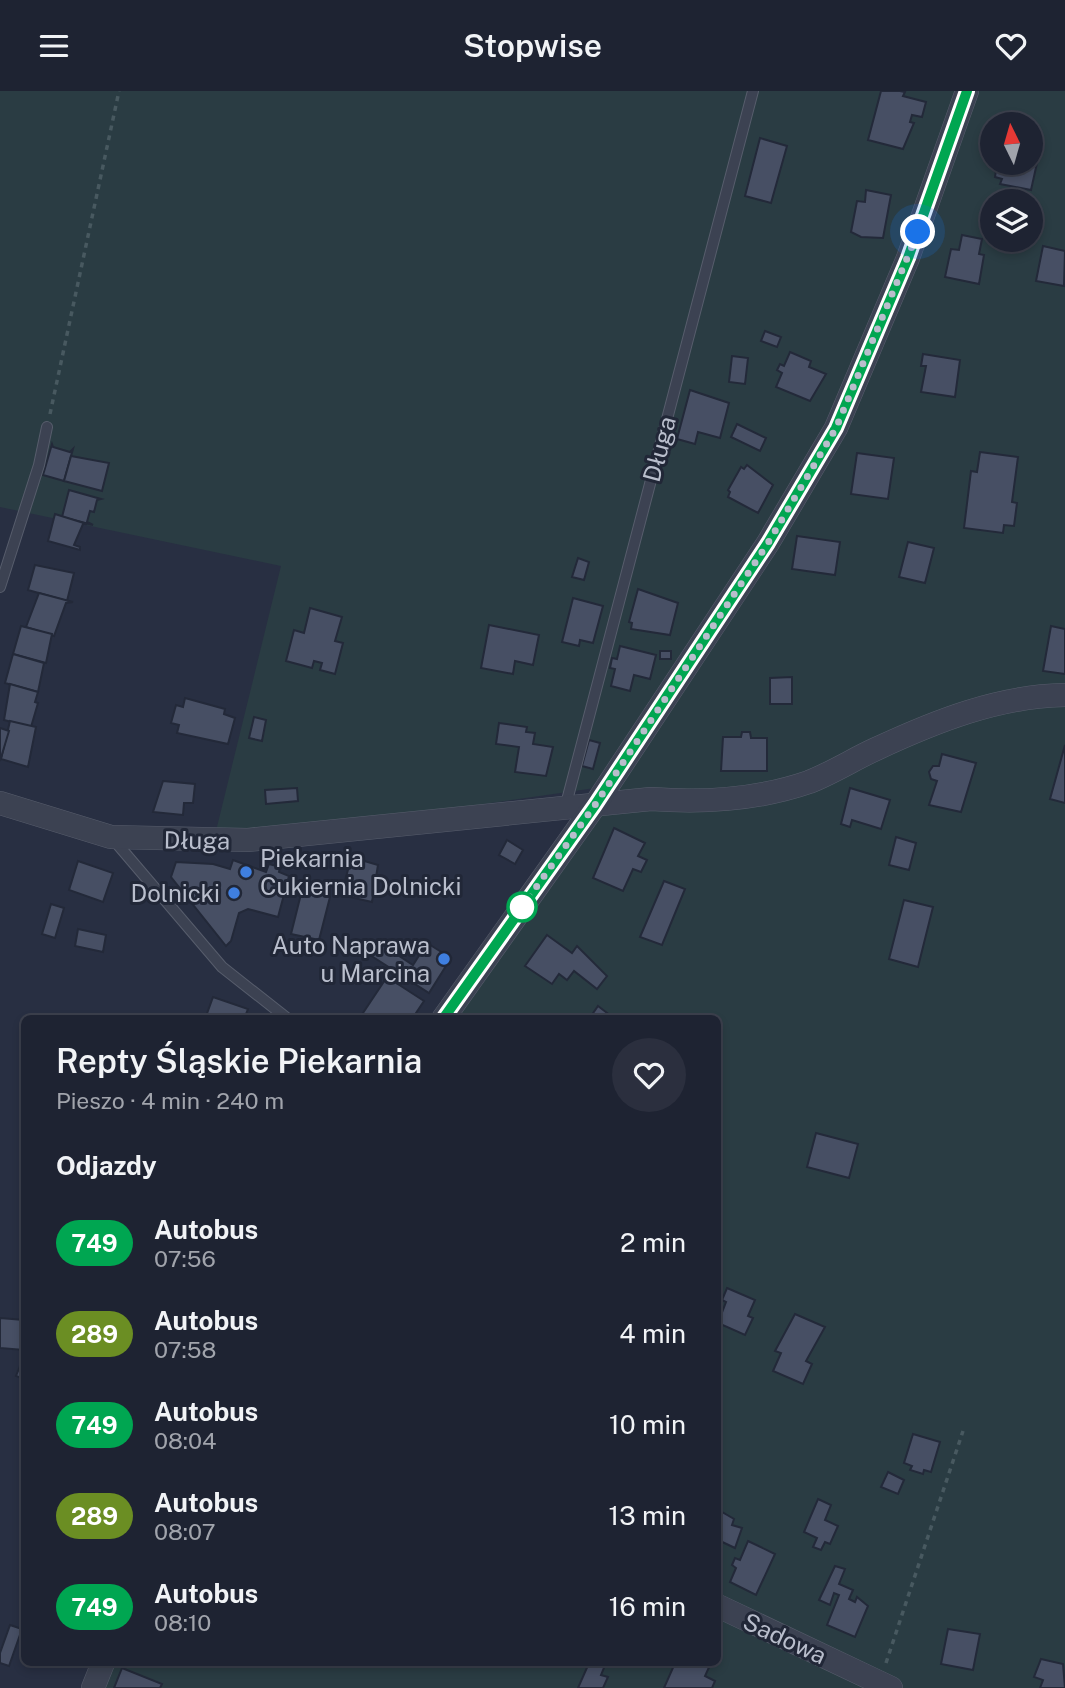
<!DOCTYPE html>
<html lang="pl">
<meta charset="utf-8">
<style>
body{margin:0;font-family:"Public Sans",sans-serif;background:#2b2f3e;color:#f1f3f6;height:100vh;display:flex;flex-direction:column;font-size:26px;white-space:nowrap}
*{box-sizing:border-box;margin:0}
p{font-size:23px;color:#a1a4ac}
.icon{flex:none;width:38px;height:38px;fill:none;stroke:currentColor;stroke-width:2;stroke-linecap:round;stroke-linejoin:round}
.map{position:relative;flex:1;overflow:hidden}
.details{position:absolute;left:21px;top:924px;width:700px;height:651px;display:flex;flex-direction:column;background:#1e2332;border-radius:10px;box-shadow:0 4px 10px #0003,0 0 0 2px #3c404d}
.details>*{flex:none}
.badge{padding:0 14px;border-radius:23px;font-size:24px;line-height:46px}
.needle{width:46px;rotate:355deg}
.fabs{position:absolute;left:980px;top:21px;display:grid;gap:14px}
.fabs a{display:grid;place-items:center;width:63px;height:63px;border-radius:50%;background:#1e2332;box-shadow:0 4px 10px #0003,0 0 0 2px #3c404d;font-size:35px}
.you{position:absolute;width:35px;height:35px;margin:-18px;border:5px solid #fff;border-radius:50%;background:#1a73e8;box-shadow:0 0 0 10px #1a73e833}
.map>.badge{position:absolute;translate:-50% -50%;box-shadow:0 0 0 4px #fff}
h2{padding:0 35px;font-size:26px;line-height:63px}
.round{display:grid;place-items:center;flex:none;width:74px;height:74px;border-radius:37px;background:#2b2f3e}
.overview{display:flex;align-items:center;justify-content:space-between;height:119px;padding:0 35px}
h1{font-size:33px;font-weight:600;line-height:52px}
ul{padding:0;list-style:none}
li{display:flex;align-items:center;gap:21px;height:91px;padding:0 35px}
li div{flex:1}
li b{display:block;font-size:26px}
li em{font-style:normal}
li .badge{min-width:77px;font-weight:700;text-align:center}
header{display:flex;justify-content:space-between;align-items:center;height:91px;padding:0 35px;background:#1e2332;font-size:32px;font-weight:600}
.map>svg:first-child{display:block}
.green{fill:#2a3c43;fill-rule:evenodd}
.building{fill:#474f64;stroke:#232939;stroke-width:2}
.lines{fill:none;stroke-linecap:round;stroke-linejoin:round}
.lane-casing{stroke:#575d6c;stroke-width:12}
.street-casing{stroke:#575d6c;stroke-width:24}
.path{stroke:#485960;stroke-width:3.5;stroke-dasharray:5 5;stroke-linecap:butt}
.lane{stroke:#3c4252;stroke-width:10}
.street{stroke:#3c4252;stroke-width:23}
.line-casing{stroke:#fff;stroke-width:16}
.line{stroke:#00a651;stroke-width:10}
.walk{stroke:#b9becc;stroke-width:7;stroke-dasharray:0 12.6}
.shop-dot{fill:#3f7fe0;stroke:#212737;stroke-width:2.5}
.stop-dot{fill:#fff;stroke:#00a651;stroke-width:3.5}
.labels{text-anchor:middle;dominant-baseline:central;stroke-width:6;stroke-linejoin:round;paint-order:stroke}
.street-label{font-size:24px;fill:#b9becc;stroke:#212737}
.poi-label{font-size:24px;fill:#b9becc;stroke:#212737;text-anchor:end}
</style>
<header><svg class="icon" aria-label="menu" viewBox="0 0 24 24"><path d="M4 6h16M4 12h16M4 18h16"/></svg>Stopwise<svg class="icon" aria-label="heart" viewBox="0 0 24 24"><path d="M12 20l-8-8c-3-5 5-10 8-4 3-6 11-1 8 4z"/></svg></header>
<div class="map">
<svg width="1065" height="1597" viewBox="0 0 1065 1597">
<rect width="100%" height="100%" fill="#282f42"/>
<path class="green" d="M 0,0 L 1065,0 L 1065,1597 L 91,1597 L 104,1572 L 718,1572 L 718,928 L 457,927 L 616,694 L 302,739 L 216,740 L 281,475 L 0,416 ZM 992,33 L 1031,33 L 1031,72 L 992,72 ZM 992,110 L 1031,110 L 1031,149 L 992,149 Z"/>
<g class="building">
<polygon points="881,0 900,0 905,1 903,5 926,11 922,26 912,24 910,31 914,32 903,58 868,49"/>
<polygon points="1031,34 1039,35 1034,62 1039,63 1031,99 1000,93 1002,88 995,86 997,72 1031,72"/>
<polygon points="760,47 787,55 771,112 745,105"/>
<polygon points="866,99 891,104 883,147 861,146 851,141 857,110 865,111"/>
<polygon points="962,144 982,148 979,163 984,164 979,193 945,186 951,158 959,159"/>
<polygon points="1043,155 1065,160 1064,195 1036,190"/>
<polygon points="765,240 781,246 777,256 761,250"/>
<polygon points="790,261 811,270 809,276 826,283 810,310 776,296 782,282 777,279 780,273 784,275"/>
<polygon points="923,263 960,269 955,306 921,301 926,275 921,275"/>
<polygon points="732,265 748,267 745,293 729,291"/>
<polygon points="690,299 729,312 720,347 698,341 695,353 677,348"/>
<polygon points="737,333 766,347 760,360 731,346"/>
<polygon points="52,353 53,356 70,361 73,358 64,390 43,384"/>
<polygon points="980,361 1018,366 1012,411 1017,412 1014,435 1004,434 1003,442 964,437 971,380 977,381"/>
<polygon points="857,362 894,367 888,408 851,403"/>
<polygon points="71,365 109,372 102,400 64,390"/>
<polygon points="747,374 773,394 758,422 728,406 730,401 728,399 741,376 744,378"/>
<polygon points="69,399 101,408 97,409 94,421 90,420 87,431 93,434 62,426"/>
<polygon points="55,423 87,433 83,433 74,454 80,456 80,459 48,450"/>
<polygon points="797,445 840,451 835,484 792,478"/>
<polygon points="908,451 934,457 925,492 899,486"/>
<polygon points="578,467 589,471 584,489 572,486"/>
<polygon points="35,474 74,482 67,510 28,499"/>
<polygon points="638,498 678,512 670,544 631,538 632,532 629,531"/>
<polygon points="39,502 73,511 66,512 54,545 26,536"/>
<polygon points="573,507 603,515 593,552 580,549 579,555 562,551"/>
<polygon points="310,517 342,526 335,550 343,552 335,583 320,579 322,572 314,570 312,577 286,570 294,539 304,542"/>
<polygon points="489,534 539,544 533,574 515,570 513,583 481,577"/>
<polygon points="21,535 52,543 46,572 13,563"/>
<polygon points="1051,535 1065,538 1065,583 1043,580"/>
<polygon points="620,555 656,564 650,588 634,584 630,600 611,595 615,578 610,577 612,567 617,568"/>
<rect x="660" y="560" width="11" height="8"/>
<polygon points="13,563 44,572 38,601 5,592"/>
<polygon points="792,586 792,613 770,613 770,587"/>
<polygon points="10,593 38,601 35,611 38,612 31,636 4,629"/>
<polygon points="185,607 225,618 224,623 235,627 228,653 177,642 179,634 171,632 176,614 183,616"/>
<polygon points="254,626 266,629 262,650 249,647"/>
<polygon points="10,630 36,636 28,676 1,668"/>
<polygon points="499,632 527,636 526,641 535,642 533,653 553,656 546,685 515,681 519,656 496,653"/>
<polygon points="0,637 9,640 0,670"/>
<polygon points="742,641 750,641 751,647 767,647 767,680 721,680 723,646 741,646"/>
<polygon points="589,649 600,652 593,678 582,675"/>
<polygon points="1065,654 1065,712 1050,708"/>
<polygon points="942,663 976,672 961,721 929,714 937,690 931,688 929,681 933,675 939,675"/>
<polygon points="163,690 195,693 193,712 184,712 183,724 153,721"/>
<polygon points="297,697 298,710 266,713 265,699"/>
<polygon points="850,697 890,709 881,738 852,729 850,736 841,733"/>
<polygon points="614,737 645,752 638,765 647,769 641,781 633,778 623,800 593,787"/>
<polygon points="896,746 916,752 909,779 889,774"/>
<polygon points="507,749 523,759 515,773 499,764"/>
<polygon points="233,769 266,781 269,773 280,776 279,781 289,785 278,826 248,818 239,822 231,850 226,855 171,786 176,771 213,773 230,778"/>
<polygon points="361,769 378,774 372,811 341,804 349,775 359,777"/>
<polygon points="78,770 113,782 103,811 69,799"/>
<polygon points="664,790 685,798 662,854 640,846"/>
<polygon points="302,799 330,806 319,849 291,843"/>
<polygon points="904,809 933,816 918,876 889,868"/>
<polygon points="51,813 64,817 55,847 42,843"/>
<polygon points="78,838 106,844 103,861 75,855"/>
<polygon points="547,844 572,862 577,855 607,885 597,898 574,880 567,889 559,883 552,893 525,875"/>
<polygon points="378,851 413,874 427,852 451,867 429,902 370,864"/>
<polygon points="387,886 424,910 412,928 372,928 363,922"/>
<polygon points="213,906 248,918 244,928 205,928"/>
<polygon points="598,915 615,928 589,928"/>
<polygon points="816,1042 858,1053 849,1087 807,1076"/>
<polygon points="727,1197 755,1209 748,1225 753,1227 745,1244 718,1232 726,1211 722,1209"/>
<polygon points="795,1223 825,1236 806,1270 812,1273 803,1293 773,1280 781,1262 775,1260"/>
<polygon points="0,1227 24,1229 24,1259 0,1257"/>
<polygon points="24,1265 24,1288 16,1285"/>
<polygon points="913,1343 940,1351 931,1381 924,1379 923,1383 910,1379 912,1375 904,1372"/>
<polygon points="888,1381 904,1389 898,1403 881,1396"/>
<polygon points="818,1408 831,1414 825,1429 838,1435 830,1453 825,1451 821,1459 813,1456 817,1447 804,1441"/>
<polygon points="722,1421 734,1428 732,1434 742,1437 735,1457 718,1449 718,1432"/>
<polygon points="748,1450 775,1463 756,1504 730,1491 736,1477 732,1474 735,1467 740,1469"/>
<polygon points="835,1475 845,1478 839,1493 853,1499 849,1508 855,1511 857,1506 868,1515 855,1546 827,1534 839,1504 834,1502 830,1514 819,1509"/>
<polygon points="10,1534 22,1538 9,1575 0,1572 0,1562"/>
<polygon points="948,1538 980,1543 973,1579 941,1573"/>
<polygon points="1041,1568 1063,1573 1065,1597 1040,1597 1043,1589 1034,1586"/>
<polygon points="589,1572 606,1572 601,1584 608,1586 603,1597 578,1597"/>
<polygon points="675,1572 711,1572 705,1585 715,1590 712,1597 664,1597"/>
<polygon points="122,1577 162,1593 160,1597 114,1597"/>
</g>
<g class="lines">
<g class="lane-casing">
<g id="lane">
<polyline points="0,496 39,374 47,336"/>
<polyline points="565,717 753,0"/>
<polyline points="113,748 222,876 288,928"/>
</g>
</g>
<g class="street-casing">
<g id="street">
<path d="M 0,712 L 111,746 L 248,749 L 651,708 C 705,712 757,709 809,691 C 832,682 854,668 876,658 C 936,630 999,605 1065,604"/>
<polyline points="443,928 595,714 768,452 836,337 908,167 967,0"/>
<polyline points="718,1515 891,1597"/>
<polyline points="93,1597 103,1572"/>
</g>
</g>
<g class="path">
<polyline points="50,323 119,0"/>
<polyline points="886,1572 963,1340"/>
</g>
<use href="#lane" class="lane"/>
<use href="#street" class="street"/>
</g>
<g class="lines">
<g class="line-casing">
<polyline id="line" points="443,928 595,714 768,452 836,337 908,167 967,0"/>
</g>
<use href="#line" class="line"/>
<polyline class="walk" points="522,816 595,714 768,452 836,337 918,141"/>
</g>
<g class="shop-dot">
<circle cx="246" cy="781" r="7"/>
<circle cx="234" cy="802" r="7"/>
<circle cx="444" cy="868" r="7"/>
</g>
<circle class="stop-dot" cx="522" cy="816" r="14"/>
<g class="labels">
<g class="street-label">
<text transform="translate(659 358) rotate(-75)">Długa</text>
<text transform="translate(197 749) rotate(1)">Długa</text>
<text transform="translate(785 1547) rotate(25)">Sadowa</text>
</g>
<g class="poi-label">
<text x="260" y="767" text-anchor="start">Piekarnia<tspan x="260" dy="28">Cukiernia Dolnicki</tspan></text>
<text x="220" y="802">Dolnicki</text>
<text x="430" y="854">Auto Naprawa<tspan x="430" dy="28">u Marcina</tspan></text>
</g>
</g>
</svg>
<div class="fabs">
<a><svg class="needle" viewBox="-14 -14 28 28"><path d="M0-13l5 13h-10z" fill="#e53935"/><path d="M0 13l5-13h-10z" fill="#a1a4ac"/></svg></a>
<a><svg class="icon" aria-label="layers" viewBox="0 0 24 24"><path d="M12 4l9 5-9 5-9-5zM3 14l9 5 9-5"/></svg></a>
</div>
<div class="you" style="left:918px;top:141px"></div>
<section class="details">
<div class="overview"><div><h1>Repty Śląskie Piekarnia</h1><p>Pieszo · 4 min · 240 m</p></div><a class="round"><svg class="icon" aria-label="heart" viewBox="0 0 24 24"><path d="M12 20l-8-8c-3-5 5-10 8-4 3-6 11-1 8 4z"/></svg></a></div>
<h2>Odjazdy</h2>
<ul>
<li><span class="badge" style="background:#00a651;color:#fff">749</span><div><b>Autobus</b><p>07:56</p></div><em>2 min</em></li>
<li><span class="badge" style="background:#6b8e23;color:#fff">289</span><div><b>Autobus</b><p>07:58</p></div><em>4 min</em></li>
<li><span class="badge" style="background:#00a651;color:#fff">749</span><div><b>Autobus</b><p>08:04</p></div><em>10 min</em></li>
<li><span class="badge" style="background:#6b8e23;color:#fff">289</span><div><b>Autobus</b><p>08:07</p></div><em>13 min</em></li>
<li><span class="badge" style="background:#00a651;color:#fff">749</span><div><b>Autobus</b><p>08:10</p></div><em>16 min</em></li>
</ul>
</section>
</div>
